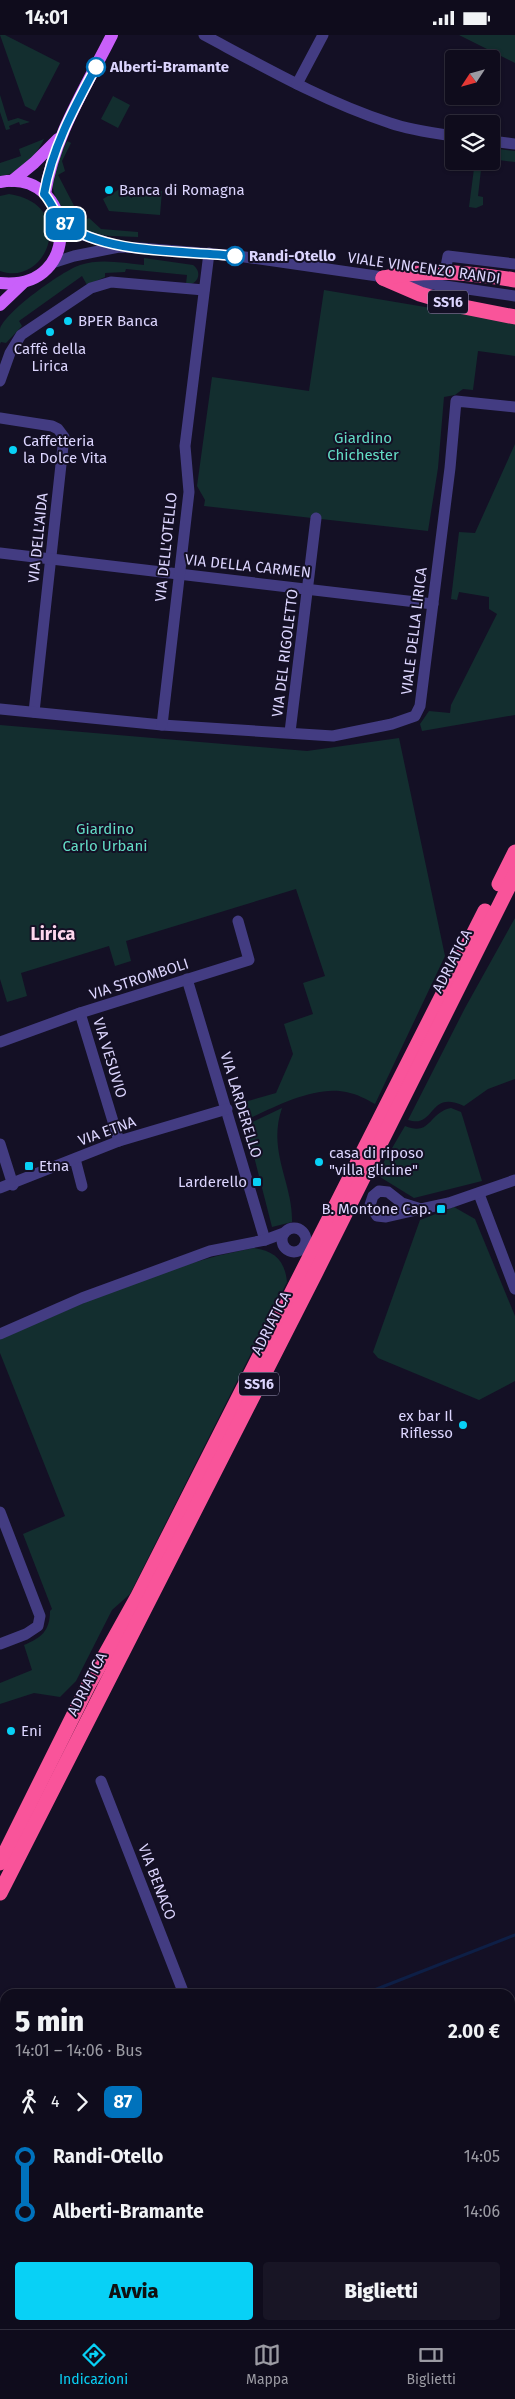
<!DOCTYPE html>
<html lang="it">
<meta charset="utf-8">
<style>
body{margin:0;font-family:"Fira Sans",sans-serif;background:#181525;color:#f1f3f6;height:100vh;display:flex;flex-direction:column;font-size:19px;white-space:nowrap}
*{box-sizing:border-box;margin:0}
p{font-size:16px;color:#9b9ba3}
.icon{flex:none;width:28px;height:28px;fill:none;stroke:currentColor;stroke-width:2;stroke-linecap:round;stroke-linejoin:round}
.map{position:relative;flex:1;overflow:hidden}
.drawer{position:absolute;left:0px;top:1954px;width:515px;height:341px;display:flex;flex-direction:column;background:#0f0c1c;border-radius:15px 15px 0 0;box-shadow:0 1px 4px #0004,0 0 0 1px #2f2c3b}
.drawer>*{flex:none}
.badge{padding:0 10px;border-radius:8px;font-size:18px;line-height:32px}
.needle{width:32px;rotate:234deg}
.controls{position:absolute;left:445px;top:15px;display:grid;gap:10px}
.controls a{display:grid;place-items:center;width:55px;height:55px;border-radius:5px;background:#0f0c1c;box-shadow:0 1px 4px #0004,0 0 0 1px #2f2c3b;font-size:25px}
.map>.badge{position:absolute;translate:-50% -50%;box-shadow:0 0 0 2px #fff}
.legs{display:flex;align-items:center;gap:8px;height:55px;padding:0 15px;font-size:16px}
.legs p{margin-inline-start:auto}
.headline{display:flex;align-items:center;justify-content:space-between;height:85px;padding:0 15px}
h1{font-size:28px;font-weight:800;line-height:38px}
.action{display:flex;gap:10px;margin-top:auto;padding:10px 15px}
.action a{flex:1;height:58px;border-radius:5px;background:#08d1f6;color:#111;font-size:20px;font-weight:800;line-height:58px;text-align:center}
.action a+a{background:#181525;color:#f1f3f6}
ul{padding:0 15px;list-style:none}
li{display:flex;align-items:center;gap:18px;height:55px;font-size:19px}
li i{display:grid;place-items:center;width:8px;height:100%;margin:0 6px;background:currentColor}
li i::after{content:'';width:12px;height:12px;margin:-6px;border:4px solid;border-radius:50%;background:#0f0c1c}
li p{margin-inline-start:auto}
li:first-child i{background:linear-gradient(#0000 50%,currentColor 0)}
li:last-child i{background:linear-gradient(currentColor 50%,#0000 0)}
.status{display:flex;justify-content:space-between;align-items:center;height:35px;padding:0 25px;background:#0f0c1c;direction:ltr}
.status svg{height:14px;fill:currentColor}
.tabs{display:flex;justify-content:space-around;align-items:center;height:70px;border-top:1px solid #2f2c3b;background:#0f0c1c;font-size:14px;color:#9b9ba3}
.tabs a{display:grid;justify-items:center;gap:2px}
.tabs .on{color:#08d1f6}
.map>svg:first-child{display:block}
.green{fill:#132e2f}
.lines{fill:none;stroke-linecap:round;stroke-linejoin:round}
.stream{stroke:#0e1f46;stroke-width:3}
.minor{stroke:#433c82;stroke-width:11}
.major{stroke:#c960fa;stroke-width:12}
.highway{stroke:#f9549a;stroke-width:15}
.line-1-casing{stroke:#fff;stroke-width:11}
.line-1{stroke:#0072bc;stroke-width:8}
.stop-1-dot{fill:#fff;stroke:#0072bc;stroke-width:2.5}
.poi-dot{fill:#08d1f6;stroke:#141025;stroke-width:2}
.labels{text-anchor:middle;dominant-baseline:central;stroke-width:4;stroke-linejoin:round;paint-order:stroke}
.shield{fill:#141025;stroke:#a09abd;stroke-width:1}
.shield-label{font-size:14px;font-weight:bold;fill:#dcd5fe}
.stop-label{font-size:15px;font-weight:bold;fill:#dcd5fe;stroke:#141025;text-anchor:start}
.poi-label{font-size:15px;fill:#dcd5fe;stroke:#141025;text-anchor:start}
.street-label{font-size:15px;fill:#dcd5fe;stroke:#141025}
.park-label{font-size:15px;fill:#63dcc5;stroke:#141025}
.quarter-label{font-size:18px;font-weight:bold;fill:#fed7ed;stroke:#141025}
</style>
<div class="status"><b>14:01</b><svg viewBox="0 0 49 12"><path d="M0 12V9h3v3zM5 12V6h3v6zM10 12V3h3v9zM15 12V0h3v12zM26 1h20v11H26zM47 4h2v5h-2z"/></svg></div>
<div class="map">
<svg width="515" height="2294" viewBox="0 0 515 2294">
<rect width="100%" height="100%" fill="#141025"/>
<g class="green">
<polygon points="0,0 5,0 60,28 35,76 25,71"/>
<polygon points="459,0 515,0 515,28"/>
<polygon points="0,60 8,86 18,83 30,87 20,90 19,87 9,91 10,94 6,95 0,77"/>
<polygon points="113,61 130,70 118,93 101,84"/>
<path d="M 44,104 C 36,121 19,140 0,141 L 0,128 L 21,121 L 19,114 Z"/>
<path d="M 67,106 L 71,108 L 62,126 L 65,136 L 58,140 L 82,186 L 89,183 L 101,194 L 138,197 L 138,202 C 122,201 103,202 87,197 C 77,194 71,185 65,177 C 44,149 52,135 67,106 Z"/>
<polygon points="491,113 515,116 515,127 491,124"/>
<polygon points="475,126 482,126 478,161 483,162 483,170 476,173 469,172"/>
<polygon points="123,152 131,163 146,154 162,156 160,180 109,176 103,164"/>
<path d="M 9,159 C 78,169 48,253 0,236 L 0,161 Z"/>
<path d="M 144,223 L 193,230 C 203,237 198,251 186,249 L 187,240 L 126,234 L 125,237 L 105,238 L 105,242 L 87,250 L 82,241 L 19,286 L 22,291 L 6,308 L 1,307 L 0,309 C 0,305 0,298 0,294 C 5,277 62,236 80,230 C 100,223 124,228 144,230 Z"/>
<polygon points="324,255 515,287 515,321 478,316 473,355 463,354 455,360 444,362 438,433 428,496 204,471 205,465 197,451 212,342 309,356"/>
<polygon points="515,409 515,680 422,696 420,689 429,676 450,678 451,670 497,579 489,574 489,562 459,557 457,565 451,564 459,497 475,498"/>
<path d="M 0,690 L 307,716 L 399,703 L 445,921 L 375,1069 C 366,1064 357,1059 346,1057 C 315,1050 274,1072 246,1085 L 241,1068 L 276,1058 L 293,1019 L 284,989 L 313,979 L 303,948 L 325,941 L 296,854 L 126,906 L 131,926 L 115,931 L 109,911 L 21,938 L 27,961 L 7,967 L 0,944 Z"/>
<path d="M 515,883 L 515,1044 L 488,1054 L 464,1071 C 428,1054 436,1094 408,1085 L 465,973 Z"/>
<path d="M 282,1073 C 267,1116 293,1148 292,1187 L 272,1192 L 246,1090 Z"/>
<path d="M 451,1073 L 461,1077 L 463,1083 L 482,1146 L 414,1163 L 380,1142 L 378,1137 L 405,1091 C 431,1102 429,1077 451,1073 Z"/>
<polygon points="454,1172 475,1184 515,1281 515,1346 479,1365 378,1323 373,1317 420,1185"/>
<path d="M 254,1213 C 275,1216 285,1226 287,1247 L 130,1559 L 112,1575 L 76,1646 L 60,1662 L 34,1658 L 0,1669 L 0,1648 L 32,1635 L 24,1610 C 41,1603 50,1596 50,1576 L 52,1574 L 23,1499 L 65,1481 L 0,1318 L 0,1304 C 82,1269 166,1229 254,1213 Z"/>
<polygon points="142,2290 304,2290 306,2294 143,2294"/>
</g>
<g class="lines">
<polyline class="stream" points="364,1959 515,1900"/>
<g class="minor">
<path d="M 204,0 C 264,32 325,67 390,88 C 410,95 433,98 454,101"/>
<polyline points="297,49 323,0"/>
<polyline points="491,106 515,109"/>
<polyline points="61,186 80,199 118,211"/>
<polyline points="52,228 74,221 119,212 140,213 238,221 515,261"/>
<polyline points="445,237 448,221 515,229"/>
<polyline points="0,346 10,318 21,300 91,253 111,247 204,255"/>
<polyline points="0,383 52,391 58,394 64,402 34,677"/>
<polyline points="0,518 433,569"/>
<polyline points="0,674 162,690 333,701 392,689 415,681 420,671 450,433 456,366 515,372"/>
<polyline points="162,690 189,457 185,411 209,218"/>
<polyline points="290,697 316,483"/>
<polyline points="187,944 265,1205"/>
<polyline points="80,978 119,1106"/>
<polyline points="0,1007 80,978 249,925 238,886"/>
<polyline points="0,1109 13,1150"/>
<polyline points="75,1124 82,1151"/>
<polyline points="0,1153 119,1106 227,1074"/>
<polygon points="379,1156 388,1157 402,1168 421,1174 386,1182 377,1181 370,1170 373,1161"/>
<polyline points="479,1159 515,1254"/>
<polyline points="421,1174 449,1168 515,1145"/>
<circle cx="294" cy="1205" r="12"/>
<polyline points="0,1299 82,1263 210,1216 265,1205 284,1198"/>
<polyline points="0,1477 40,1581 38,1591 26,1599 0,1609"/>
<polyline points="101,1746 184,1959"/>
<polyline points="316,2290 317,2294"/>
</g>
<g class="major">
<polyline points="12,146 34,128 58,104"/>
<path d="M 0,147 C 75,132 86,257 0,248"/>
<path d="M 45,159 C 54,101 86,52 112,0"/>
<polyline points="0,270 23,248"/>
</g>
<g class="highway">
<polyline points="383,243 420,259 464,272 515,282"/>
<path d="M 383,243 C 429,233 469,238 515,245"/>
<polyline points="499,849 515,817"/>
<polyline points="0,1828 89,1649 138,1561 485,876"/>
<polyline points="0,1858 316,1237 515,839"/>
</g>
</g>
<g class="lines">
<g class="line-1-casing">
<path id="line-1" d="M 96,32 C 74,73 52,113 44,159 C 51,166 58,184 63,188 C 106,220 183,215 235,221"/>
</g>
<use href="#line-1" class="line-1"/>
</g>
<g class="stop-1-dot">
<circle cx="96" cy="32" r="9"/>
<circle cx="235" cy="221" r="9"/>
</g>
<g class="poi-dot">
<circle cx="109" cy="155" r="5"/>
<circle cx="68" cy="286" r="5"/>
<circle cx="50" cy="297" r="5"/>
<circle cx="13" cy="415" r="5"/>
<circle cx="319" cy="1127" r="5"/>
<rect x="24" y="1126" width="10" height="10" rx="2.5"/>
<rect x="252" y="1142" width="10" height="10" rx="2.5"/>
<rect x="436" y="1169" width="10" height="10" rx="2.5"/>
<circle cx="463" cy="1390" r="5"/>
<circle cx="11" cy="1696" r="5"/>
</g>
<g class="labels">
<g class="shield">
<rect x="428" y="255.5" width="40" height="23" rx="4"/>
<rect x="239" y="1337.5" width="40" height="23" rx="4"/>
</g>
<g class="shield-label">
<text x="448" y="267">SS16</text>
<text x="259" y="1349">SS16</text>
</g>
<g class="stop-label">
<text x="110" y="32">Alberti-Bramante</text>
<text x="249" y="221">Randi-Otello</text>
</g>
<g class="poi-label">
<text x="119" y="155">Banca di Romagna</text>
<text x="78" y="286">BPER Banca</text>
<text x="50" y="314" text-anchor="middle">Caffè della<tspan x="50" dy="17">Lirica</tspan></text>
<text x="23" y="406">Caffetteria<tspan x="23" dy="17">la Dolce Vita</tspan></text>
<text x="329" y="1118">casa di riposo<tspan x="329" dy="17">"villa glicine"</tspan></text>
<text x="39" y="1131">Etna</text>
<text x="247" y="1147" text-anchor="end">Larderello</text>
<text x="431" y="1174" text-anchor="end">B. Montone Cap.</text>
<text x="453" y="1381" text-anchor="end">ex bar Il<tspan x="453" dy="17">Riflesso</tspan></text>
<text x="21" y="1696">Eni</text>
</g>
<g class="street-label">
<text transform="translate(424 233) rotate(8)">VIALE VINCENZO RANDI</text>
<text transform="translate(38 503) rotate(-84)">VIA DELL'AIDA</text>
<text transform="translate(166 512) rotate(-84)">VIA DELL'OTELLO</text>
<text transform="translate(248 531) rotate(6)">VIA DELLA CARMEN</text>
<text transform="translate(414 596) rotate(-83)">VIALE DELLA LIRICA</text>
<text transform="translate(285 618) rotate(-83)">VIA DEL RIGOLETTO</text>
<text transform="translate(452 926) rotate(-63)">ADRIATICA</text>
<text transform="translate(139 944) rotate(-18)">VIA STROMBOLI</text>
<text transform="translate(110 1023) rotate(73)">VIA VESUVIO</text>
<text transform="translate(241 1070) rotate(73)">VIA LARDERELLO</text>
<text transform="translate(107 1096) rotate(-20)">VIA ETNA</text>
<text transform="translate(271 1288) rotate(-63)">ADRIATICA</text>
<text transform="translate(87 1649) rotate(-63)">ADRIATICA</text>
<text transform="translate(157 1847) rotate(69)">VIA BENACO</text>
</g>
<g class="park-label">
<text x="363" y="403">Giardino<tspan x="363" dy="17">Chichester</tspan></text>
<text x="105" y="794">Giardino<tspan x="105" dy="17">Carlo Urbani</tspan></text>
</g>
<g class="quarter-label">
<text x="53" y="899">Lirica</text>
</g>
</g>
</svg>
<div class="controls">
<a><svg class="needle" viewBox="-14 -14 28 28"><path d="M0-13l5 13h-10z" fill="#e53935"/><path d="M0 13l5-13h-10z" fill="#9b9ba3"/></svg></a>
<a><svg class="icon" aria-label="layers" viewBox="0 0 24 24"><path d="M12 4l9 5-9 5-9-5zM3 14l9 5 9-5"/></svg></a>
</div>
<b class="badge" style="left:65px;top:189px;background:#0072bc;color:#fff">87</b>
<section class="drawer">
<div class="headline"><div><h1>5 min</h1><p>14:01 – 14:06 · Bus</p></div><b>2.00 €</b></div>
<div class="legs"><svg class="icon" aria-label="walk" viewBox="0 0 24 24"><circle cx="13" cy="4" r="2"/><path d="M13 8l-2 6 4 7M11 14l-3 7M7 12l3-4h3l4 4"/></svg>4<svg class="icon" aria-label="forward" viewBox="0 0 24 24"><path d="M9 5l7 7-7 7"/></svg><b class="badge" style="background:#0072bc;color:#fff">87</b></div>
<ul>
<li><i style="color:#0072bc"></i><b>Randi-Otello</b><p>14:05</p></li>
<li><i style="color:#0072bc"></i><b>Alberti-Bramante</b><p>14:06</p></li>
</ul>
<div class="action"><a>Avvia</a><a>Biglietti</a></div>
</section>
</div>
<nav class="tabs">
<a class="on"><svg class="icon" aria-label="directions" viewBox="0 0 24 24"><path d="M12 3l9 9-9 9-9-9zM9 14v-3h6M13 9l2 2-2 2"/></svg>Indicazioni</a>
<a><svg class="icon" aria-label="map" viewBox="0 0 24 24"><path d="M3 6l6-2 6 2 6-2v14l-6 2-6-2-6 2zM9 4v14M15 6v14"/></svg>Mappa</a>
<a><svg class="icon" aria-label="tickets" viewBox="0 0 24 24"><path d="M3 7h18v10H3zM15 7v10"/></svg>Biglietti</a>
</nav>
